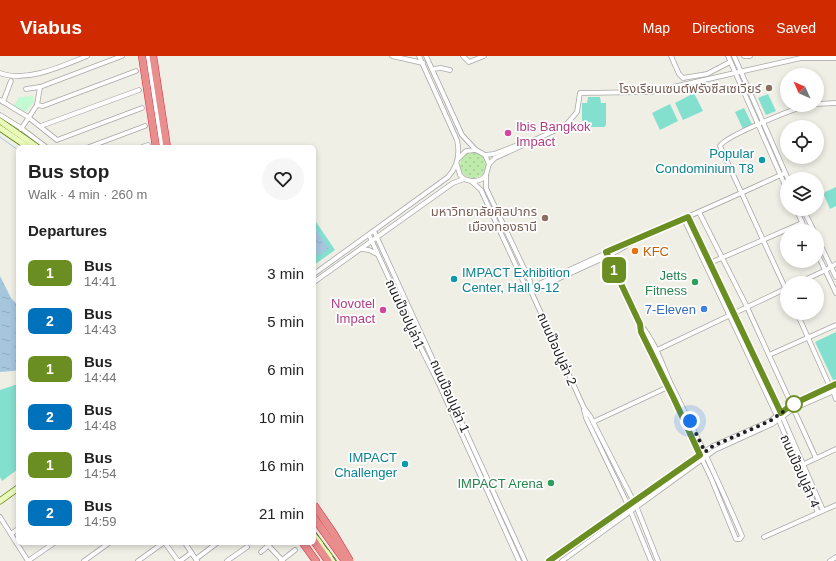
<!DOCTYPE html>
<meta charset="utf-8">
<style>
body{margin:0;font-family:Arial,"Noto Sans Thai",sans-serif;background:#f6f6f6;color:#222;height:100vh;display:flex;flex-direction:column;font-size:15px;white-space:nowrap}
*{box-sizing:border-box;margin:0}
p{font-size:13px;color:#767676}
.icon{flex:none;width:22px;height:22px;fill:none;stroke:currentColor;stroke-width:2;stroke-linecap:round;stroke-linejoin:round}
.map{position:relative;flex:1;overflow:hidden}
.details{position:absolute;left:16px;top:89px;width:300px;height:400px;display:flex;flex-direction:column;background:#fff;border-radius:6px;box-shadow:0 2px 6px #0003}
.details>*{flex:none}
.badge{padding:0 8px;border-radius:6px;font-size:14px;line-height:26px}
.needle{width:26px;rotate:315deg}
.buttons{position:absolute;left:780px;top:12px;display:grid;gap:8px}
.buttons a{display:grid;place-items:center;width:44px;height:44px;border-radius:50%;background:#fff;box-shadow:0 2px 6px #0003;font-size:20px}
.you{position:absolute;width:20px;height:20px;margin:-10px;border:3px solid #fff;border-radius:50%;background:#1a73e8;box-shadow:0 0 0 6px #1a73e833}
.map>.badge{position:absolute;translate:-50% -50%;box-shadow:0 0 0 2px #fff}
h2{padding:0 12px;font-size:15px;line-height:36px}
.round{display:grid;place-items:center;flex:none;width:42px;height:42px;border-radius:21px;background:#f6f6f6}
.summary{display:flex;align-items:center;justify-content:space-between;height:68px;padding:0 12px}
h1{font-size:19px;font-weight:700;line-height:30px}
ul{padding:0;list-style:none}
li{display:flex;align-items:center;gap:12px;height:48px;padding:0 12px}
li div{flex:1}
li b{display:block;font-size:15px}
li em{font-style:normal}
li .badge{min-width:44px;font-weight:700;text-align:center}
header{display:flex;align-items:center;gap:24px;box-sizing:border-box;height:56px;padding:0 20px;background:#cf2a00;color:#fff}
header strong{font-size:19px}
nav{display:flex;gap:22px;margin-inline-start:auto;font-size:14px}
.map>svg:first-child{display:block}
.grass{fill:url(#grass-dots)}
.park{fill:#c3fad3}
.pitch{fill:#83e0cf}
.water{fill:url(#water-ripples)}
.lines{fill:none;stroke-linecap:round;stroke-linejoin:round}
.stream{stroke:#a6c6de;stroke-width:1}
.street-casing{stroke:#a7a7a7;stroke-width:5.5}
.secondary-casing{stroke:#557a03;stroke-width:7}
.highway-casing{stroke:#de243e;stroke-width:8}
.street{stroke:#fff;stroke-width:4}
.secondary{stroke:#eafaba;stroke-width:5.5}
.highway{stroke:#e88e8d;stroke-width:7}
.rail{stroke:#6e6e6e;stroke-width:1;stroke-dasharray:8 8;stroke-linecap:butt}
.highway-bridge-casing{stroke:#de243e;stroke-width:8;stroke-linecap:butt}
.highway-bridge{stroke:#e88e8d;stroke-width:7}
.line-casing{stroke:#fff;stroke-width:9}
.line{stroke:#6b8e23;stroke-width:6}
.walk{stroke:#202020;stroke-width:4;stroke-dasharray:0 7.2}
.education-dot{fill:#8d6e63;stroke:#fff;stroke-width:1.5}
.hotel-dot{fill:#d1479c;stroke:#fff;stroke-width:1.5}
.culture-dot{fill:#0f9aa8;stroke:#fff;stroke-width:1.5}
.food-dot{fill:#e8710a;stroke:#fff;stroke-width:1.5}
.leisure-dot{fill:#2e9e5b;stroke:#fff;stroke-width:1.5}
.shop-dot{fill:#3f7fe0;stroke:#fff;stroke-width:1.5}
.stop-dot{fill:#fff;stroke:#6b8e23;stroke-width:2}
.labels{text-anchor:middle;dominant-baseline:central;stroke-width:3.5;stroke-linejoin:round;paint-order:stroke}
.education-label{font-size:13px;fill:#785e54;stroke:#fff;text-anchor:end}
.hotel-label{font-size:13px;fill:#b23c85;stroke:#fff;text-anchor:start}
.culture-label{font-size:13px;fill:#0d838f;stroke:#fff;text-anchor:end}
.food-label{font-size:13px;fill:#c56008;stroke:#fff;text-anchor:start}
.leisure-label{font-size:13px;fill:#27864d;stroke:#fff;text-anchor:end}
.shop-label{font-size:13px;fill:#366cbe;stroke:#fff;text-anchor:end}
.street-label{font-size:13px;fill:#202020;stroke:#fff}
</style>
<header>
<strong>Viabus</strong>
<nav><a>Map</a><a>Directions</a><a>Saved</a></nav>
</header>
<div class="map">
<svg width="836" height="505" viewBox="0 0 836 505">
<defs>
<pattern id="grass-dots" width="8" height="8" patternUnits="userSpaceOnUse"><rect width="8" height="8" fill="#beebab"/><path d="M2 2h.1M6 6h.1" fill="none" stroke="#a3c993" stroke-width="1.8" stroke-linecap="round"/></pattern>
<pattern id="water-ripples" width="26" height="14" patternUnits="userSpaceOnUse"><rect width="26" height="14" fill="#a6c6de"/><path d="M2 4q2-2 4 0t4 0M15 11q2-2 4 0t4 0" fill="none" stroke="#8faabe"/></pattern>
</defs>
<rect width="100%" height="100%" fill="#f0efe6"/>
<circle class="grass" cx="473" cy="109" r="13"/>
<polygon class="park" points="33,40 33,44 35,45 24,57 13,51 19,41"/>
<g class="pitch">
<polygon points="694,37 703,55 683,64 675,47"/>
<polygon points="768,38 776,55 766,59 758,42"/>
<polygon points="588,41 600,41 601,47 606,47 606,69 604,71 588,71 587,65 582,65 582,47 587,47"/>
<polygon points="670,48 678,65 660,74 652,57"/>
<polygon points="744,52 752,68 743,73 735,56"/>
<polygon points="836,131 836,150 830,153 824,139 825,136"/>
<polygon points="316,166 335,194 314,209 314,167"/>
<polygon points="836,276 836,325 834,326 815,286"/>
<polygon points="18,328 18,413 2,425 0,421 0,334"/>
</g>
<g class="water">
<polygon points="314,171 329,192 319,200 314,193"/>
<polygon points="0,220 11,242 18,249 18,314 13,315 0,316"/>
</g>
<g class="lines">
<polyline class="stream" points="0,81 18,94"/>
<g class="street-casing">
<g id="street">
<polyline points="148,0 162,91"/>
<polyline points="392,0 423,7"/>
<polyline points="426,0 462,79 476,94 485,99 489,108 486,119 482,123 476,125 471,125 464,123 460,119 457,109"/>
<polyline points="463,0 469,6 484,0"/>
<polyline points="671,0 679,18 683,22 707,18 730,6"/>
<polyline points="728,0 787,134"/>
<polyline points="734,0 788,123"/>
<polyline points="744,0 750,0"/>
<polyline points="432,13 441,12 450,14"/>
<path d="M 0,17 C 27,27 62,10 87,0"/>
<polyline points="26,33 40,31 122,0"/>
<polyline points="0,44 28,61 57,84 142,52"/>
<polyline points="3,46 11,25"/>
<polyline points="817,48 836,47"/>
<polyline points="37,49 43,50 136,15"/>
<polyline points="0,59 21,72 46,91"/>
<polyline points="41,70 139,34"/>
<polyline points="21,73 37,49 40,31"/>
<polyline points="89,91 145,70"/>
<polyline points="142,91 148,89"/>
<polyline points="485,99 494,98 520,88"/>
<polyline points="459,102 466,95 475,94"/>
<polyline points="489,108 495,102 565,70 577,56 580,37 651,36 801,2 836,2"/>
<polyline points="486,119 486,132 530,225 530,233 584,352 590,360 637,452 658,505"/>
<polyline points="471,125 481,134 524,227 530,233"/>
<polyline points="796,153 806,175"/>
<polyline points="803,153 814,175"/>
<polyline points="699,156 747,251 816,402"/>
<polyline points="688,161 783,362 823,454"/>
<polyline points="684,163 777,360 818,457"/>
<polyline points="374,175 525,505"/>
<polyline points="369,179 423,296 439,328 519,505"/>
<polyline points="817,182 836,221"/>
<polyline points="361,193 369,194 377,198"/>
<path d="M 606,196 L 640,268 C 655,285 662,308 671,328 C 696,378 720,428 742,480 L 740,483 L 736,483 L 711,422 L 641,276 L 640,268"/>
<polyline points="817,197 836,237"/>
<polyline points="710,207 802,167"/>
<path d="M 314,218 L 448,121 C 458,110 460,97 457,84 L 419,0"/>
<polyline points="314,226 453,127 464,123"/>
<polyline points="798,227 826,214 836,208"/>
<path d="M 530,233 L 537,229 C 619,190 703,155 785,117"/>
<polyline points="533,233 538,232 608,200 626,190"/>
<path d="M 787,236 L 720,90 C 725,80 797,51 810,49"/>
<polyline points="797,257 830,331"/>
<polyline points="655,295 787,232"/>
<polyline points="769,299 836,269"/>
<polyline points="833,335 836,343"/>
<polyline points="584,354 586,362 628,449 651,505"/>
<polyline points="593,366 668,331"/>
<polyline points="804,408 836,393"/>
<polyline points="0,461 28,505 54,487"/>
<polyline points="11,478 18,473"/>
<polyline points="764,481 836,449"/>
<polyline points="165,487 178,505"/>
<polyline points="185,487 197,505"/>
<polyline points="266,487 283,505"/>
<polyline points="261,496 271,487"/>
<polyline points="196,503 217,487"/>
<polyline points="84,505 109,487"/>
<polyline points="138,505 163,487"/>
<polyline points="180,505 191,497"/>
<polyline points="227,505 247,491"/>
<polyline points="281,505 295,494"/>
<polyline points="549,505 713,390 770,365 791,349 836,328"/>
<polyline points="562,505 715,394 772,368 793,353 836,334"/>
<polyline points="830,505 836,501"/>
</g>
</g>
<g class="secondary-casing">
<g id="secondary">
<polyline points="0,65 37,91"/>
<polyline points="0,72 28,91"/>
<polyline points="0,445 18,432"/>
<polyline points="314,479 333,505"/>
</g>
</g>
<g class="highway-casing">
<g id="highway">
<polyline points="142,0 156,91"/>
<polyline points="153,0 167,91"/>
<polyline points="314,485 328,505"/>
<polyline points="303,487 316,505"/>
</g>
</g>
<use href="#street" class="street"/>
<use href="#secondary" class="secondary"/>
<use href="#highway" class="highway"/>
<polyline class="rail" points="314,474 336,505"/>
<g class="highway-bridge-casing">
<g id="highway-bridge">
<polyline points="314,449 334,478 350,505"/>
<polyline points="314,462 345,505"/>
</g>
</g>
<use href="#highway-bridge" class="highway-bridge"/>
</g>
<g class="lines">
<g class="line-casing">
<polyline id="line" points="549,505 700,399 674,343 641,276 640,268 606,196 688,161 781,357 791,349 836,328"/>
</g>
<use href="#line" class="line"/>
<polyline class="walk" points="690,365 705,396 713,390 770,365 794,348"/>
</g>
<g class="education-dot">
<circle cx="769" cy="32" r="4"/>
<circle cx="545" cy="162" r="4"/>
</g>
<g class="hotel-dot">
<circle cx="508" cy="77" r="4"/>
<circle cx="383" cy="254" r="4"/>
</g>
<g class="culture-dot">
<circle cx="762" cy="104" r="4"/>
<circle cx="454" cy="223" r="4"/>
<circle cx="405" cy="408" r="4"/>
</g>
<circle class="food-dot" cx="635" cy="195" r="4"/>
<g class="leisure-dot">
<circle cx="695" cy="226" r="4"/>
<circle cx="551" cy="427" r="4"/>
</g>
<circle class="shop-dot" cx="704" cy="253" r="4"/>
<circle class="stop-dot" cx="794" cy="348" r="8"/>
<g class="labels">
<g class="education-label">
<text x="761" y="32">โรงเรียนเซนต์ฟรังซีสเซเวียร์</text>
<text x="537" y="155">มหาวิทยาลัยศิลปากร<tspan x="537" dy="15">เมืองทองธานี</tspan></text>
</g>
<g class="hotel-label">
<text x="516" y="70">Ibis Bangkok<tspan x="516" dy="15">Impact</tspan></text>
<text x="375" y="247" text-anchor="end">Novotel<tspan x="375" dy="15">Impact</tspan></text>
</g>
<g class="culture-label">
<text x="754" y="97">Popular<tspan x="754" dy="15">Condominium T8</tspan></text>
<text x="462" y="216" text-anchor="start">IMPACT Exhibition<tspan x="462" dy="15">Center, Hall 9-12</tspan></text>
<text x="397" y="401">IMPACT<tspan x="397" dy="15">Challenger</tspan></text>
</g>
<g class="food-label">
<text x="643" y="195">KFC</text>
</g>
<g class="leisure-label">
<text x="687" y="219">Jetts<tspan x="687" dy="15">Fitness</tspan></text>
<text x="543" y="427">IMPACT Arena</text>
</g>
<g class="shop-label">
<text x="696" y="253">7-Eleven</text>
</g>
<g class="street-label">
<text transform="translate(405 258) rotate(65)">ถนนป๊อปปูล่า1</text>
<text transform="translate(557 293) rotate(66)">ถนนป๊อปปูล่า 2</text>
<text transform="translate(450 340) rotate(66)">ถนนป๊อปปูล่า 1</text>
<text transform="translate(800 415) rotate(66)">ถนนป๊อปปูล่า 4</text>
</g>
</g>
</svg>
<div class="buttons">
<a><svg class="needle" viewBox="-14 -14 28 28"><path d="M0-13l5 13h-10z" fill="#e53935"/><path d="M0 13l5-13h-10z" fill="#767676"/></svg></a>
<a><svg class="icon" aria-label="locate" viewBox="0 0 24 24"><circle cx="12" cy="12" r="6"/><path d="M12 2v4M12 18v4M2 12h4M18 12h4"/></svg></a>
<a><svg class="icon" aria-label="layers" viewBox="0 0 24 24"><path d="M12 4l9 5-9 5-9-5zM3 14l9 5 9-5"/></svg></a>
<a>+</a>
<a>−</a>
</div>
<div class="you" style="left:690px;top:365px"></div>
<b class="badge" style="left:614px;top:214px;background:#6b8e23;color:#fff">1</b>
<section class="details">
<div class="summary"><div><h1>Bus stop</h1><p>Walk · 4 min · 260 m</p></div><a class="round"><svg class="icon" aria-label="heart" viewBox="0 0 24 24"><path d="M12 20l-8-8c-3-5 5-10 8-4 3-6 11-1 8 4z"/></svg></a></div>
<h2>Departures</h2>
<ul>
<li><span class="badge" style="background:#6b8e23;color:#fff">1</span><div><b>Bus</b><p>14:41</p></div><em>3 min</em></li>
<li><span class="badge" style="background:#0072bc;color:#fff">2</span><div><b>Bus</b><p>14:43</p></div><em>5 min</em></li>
<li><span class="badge" style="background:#6b8e23;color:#fff">1</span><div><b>Bus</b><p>14:44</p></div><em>6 min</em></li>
<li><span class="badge" style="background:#0072bc;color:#fff">2</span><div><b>Bus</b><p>14:48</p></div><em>10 min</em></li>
<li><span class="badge" style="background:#6b8e23;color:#fff">1</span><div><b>Bus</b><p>14:54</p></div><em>16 min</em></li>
<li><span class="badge" style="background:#0072bc;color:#fff">2</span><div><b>Bus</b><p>14:59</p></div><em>21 min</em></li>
</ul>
</section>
</div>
